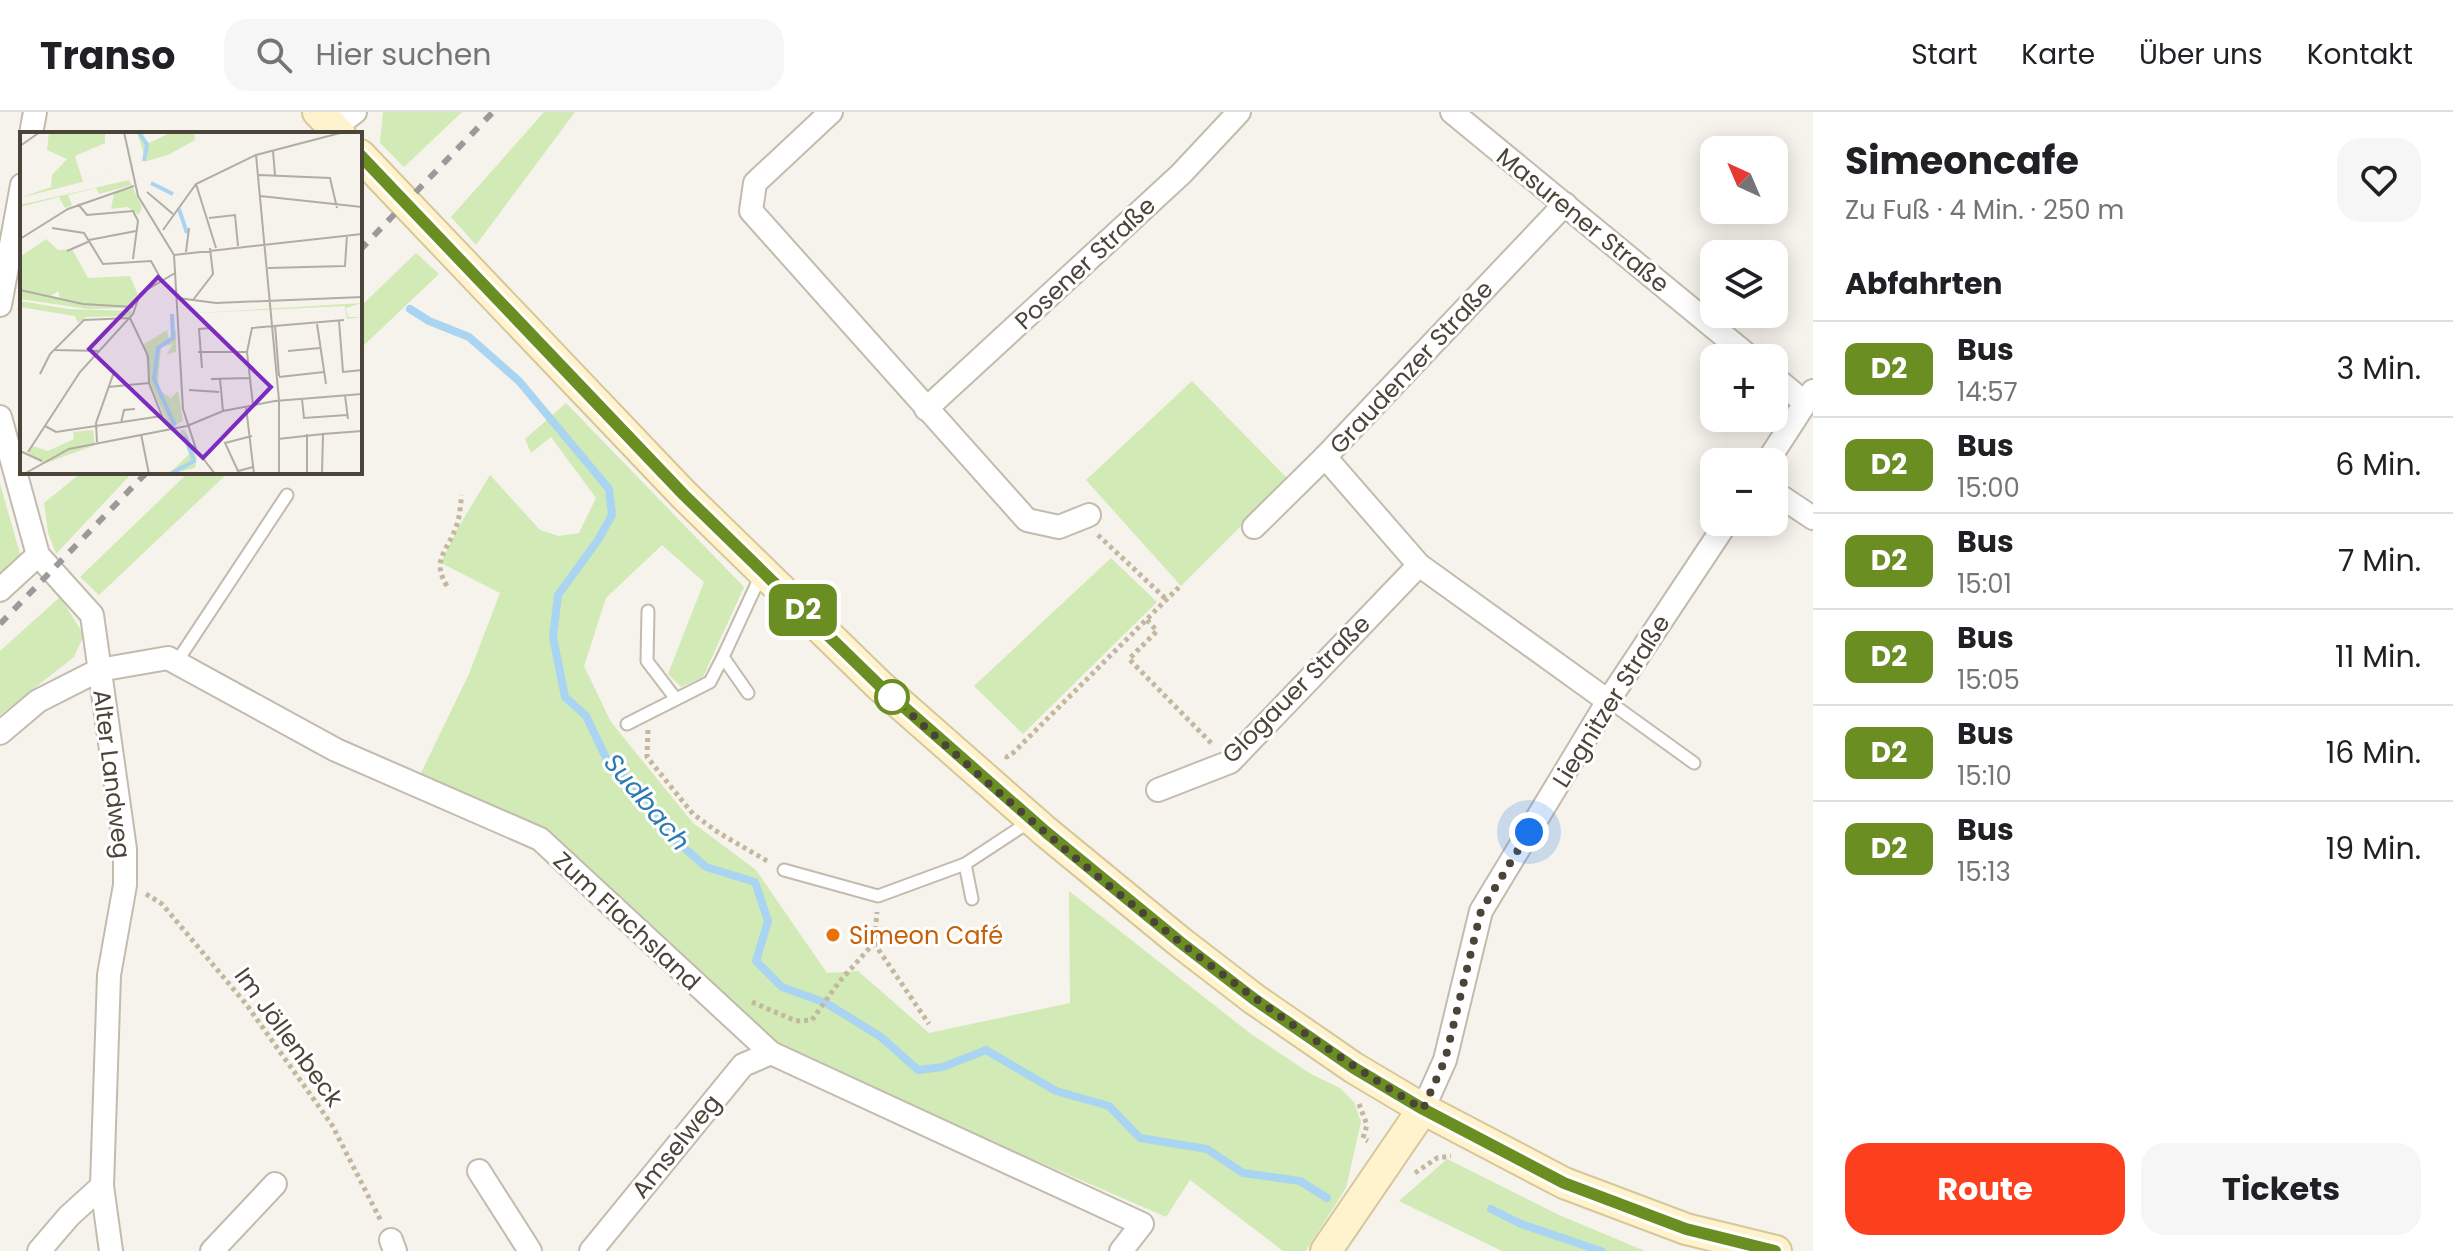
<!DOCTYPE html>
<html lang="de">
<meta charset="utf-8">
<style>
body{margin:0;font-family:Poppins,sans-serif;background:#f6f6f6;color:#202124;height:100vh;display:flex;flex-direction:column;font-size:30px;white-space:nowrap}
*{box-sizing:border-box;margin:0}
p{font-size:26px;color:#757577}
.icon{flex:none;width:44px;height:44px;fill:none;stroke:currentColor;stroke-width:2;stroke-linecap:round;stroke-linejoin:round}
.map{position:relative;flex:1;overflow:hidden}
.sheet{display:flex;flex-direction:column;background:#fff;width:640px}
.sheet>*{flex:none}
.badge{padding:0 16px;border-radius:12px;font-size:28px;line-height:52px}
.needle{width:52px;rotate:316deg}
.tools{position:absolute;left:1700px;top:24px;display:grid;gap:16px}
.tools a{display:grid;place-items:center;width:88px;height:88px;border-radius:16px;background:#fff;box-shadow:0 4px 20px #0003;font-size:40px}
.you{position:absolute;width:40px;height:40px;margin:-20px;border:6px solid #fff;border-radius:50%;background:#1a73e8;box-shadow:0 0 0 12px #1a73e833}
.map>.badge{position:absolute;translate:-50% -50%;box-shadow:0 0 0 4px #fff}
h2{padding:0 32px;font-size:30px;line-height:72px}
.round{display:grid;place-items:center;flex:none;width:84px;height:84px;border-radius:24px;background:#f6f6f6}
.summary{display:flex;align-items:center;justify-content:space-between;height:136px;padding:0 32px}
h1{font-size:38px;font-weight:700;line-height:60px}
.primary-button{display:flex;gap:16px;margin-top:auto;padding:16px 32px}
.primary-button a{flex:1;height:92px;border-radius:24px;background:#fc3f1d;color:#fff;font-size:32px;font-weight:700;line-height:92px;text-align:center}
.primary-button a+a{background:#f6f6f6;color:#202124}
ul{padding:0;list-style:none}
li{display:flex;align-items:center;gap:24px;height:96px;padding:0 32px;border-top:2px solid #e0e0e0}
li div{flex:1}
li b{display:block;font-size:30px}
li em{font-style:normal}
li .badge{min-width:88px;font-weight:700;text-align:center}
header{display:flex;align-items:center;gap:48px;box-sizing:border-box;height:112px;padding:0 40px;background:#fff;border-bottom:2px solid #e0e0e0}
header strong{font-size:38px}
nav{display:flex;gap:44px;margin-inline-start:auto;font-size:28px}
.search{width:560px;height:72px;background:#f6f6f6;display:flex;align-items:center;gap:20px;box-sizing:border-box;padding:0 28px;border-radius:24px;color:#757577;font-size:30px}
main{display:flex;flex:1;min-height:0}
.map>svg:first-child{display:block}
.green{fill:#d2eab5}
.lines{fill:none;stroke-linecap:round;stroke-linejoin:round}
.stream{stroke:#a9d4f2;stroke-width:8}
.lane-casing{stroke:#c2bbae;stroke-width:15}
.street-casing{stroke:#c2bbae;stroke-width:26}
.secondary-casing{stroke:#d6c79b;stroke-width:34}
.path{stroke:#c4b79f;stroke-width:5;stroke-dasharray:4 4;stroke-linecap:butt}
.lane{stroke:#fff;stroke-width:11}
.street{stroke:#fff;stroke-width:22}
.secondary{stroke:#fff3cd;stroke-width:30}
.rail{stroke:#9a9a9a;stroke-width:6;stroke-dasharray:10 10;stroke-linecap:butt}
.line-casing{stroke:#fff;stroke-width:18}
.line{stroke:#6b8e23;stroke-width:12}
.walk{stroke:#4b4439;stroke-width:8;stroke-dasharray:0 14.4}
.stop-dot{fill:#fff;stroke:#6b8e23;stroke-width:4}
.food-dot{fill:#e8710a;stroke:#fff;stroke-width:3}
.labels{text-anchor:middle;dominant-baseline:central;stroke-width:6;stroke-linejoin:round;paint-order:stroke}
.street-label{font-size:24px;fill:#4b4439;stroke:#fff}
.food-label{font-size:24px;fill:#c56008;stroke:#fff;text-anchor:start}
.water-label{font-size:26px;font-style:italic;fill:#2e7ab2;stroke:#fff}
.inset-river{fill:none;stroke:#a9d4f2;stroke-width:4}
.inset-road{fill:none;stroke:#b2ada4;stroke-width:2}
.view{fill:#7b2cbf;fill-opacity:0.15;stroke:#7b2cbf;stroke-width:4}
.inset-edge{fill:none;stroke:#4b4439;stroke-width:4}
</style>
<header>
<strong>Transo</strong>
<div class="search"><svg class="icon" aria-label="search" viewBox="0 0 24 24"><circle cx="10" cy="10" r="6"/><path d="M15 15l6 6"/></svg>Hier suchen</div>
<nav><a>Start</a><a>Karte</a><a>Über uns</a><a>Kontakt</a></nav>
</header>
<main>
<div class="map">
<svg width="1813" height="1139" viewBox="0 0 1813 1139">
<rect width="100%" height="100%" fill="#f6f3ec"/>
<g class="green">
<polygon points="383,0 462,0 404,55 380,31"/>
<polygon points="544,0 575,0 476,133 451,105"/>
<polygon points="416,141 439,162 360,237 360,195"/>
<polygon points="1192,269 1288,367 1181,474 1086,368"/>
<polygon points="566,291 744,475 703,565 681,575 668,562 704,470 662,433 606,486 584,554 611,610 693,711 756,758 827,861 858,859 929,921 1070,891 1069,779 1251,922 1311,962 1340,976 1354,990 1361,1010 1346,1076 1306,1139 1283,1139 1190,1068 1166,1105 779,937 544,718 419,665 469,562 500,481 441,451 458,416 490,363 540,418 559,424 579,421 596,386 551,325 531,341 525,327"/>
<polygon points="82,360 133,360 56,442 48,421 44,391"/>
<polygon points="189,360 229,360 99,483 80,465"/>
<polygon points="0,372 21,445 0,465"/>
<polygon points="1111,446 1157,490 1023,622 974,574"/>
<polygon points="60,485 84,523 74,545 0,603 0,539"/>
<polygon points="1447,1047 1559,1103 1645,1139 1502,1139 1399,1089"/>
</g>
<g class="lines">
<g class="stream">
<polyline points="410,197 429,209 469,225 519,269 609,377 612,403 598,428 558,483 553,525 565,585 586,604 609,652 643,680 673,726 706,755 755,770 768,809 756,849 782,875 826,891 881,925 918,958 943,955 986,938 1056,979 1109,994 1140,1026 1207,1037 1243,1061 1300,1069 1327,1086"/>
<polyline points="1491,1097 1521,1112 1601,1139"/>
</g>
<g class="lane-casing">
<g id="lane">
<polyline points="648,499 647,549 676,587"/>
<polyline points="176,551 287,383"/>
<polyline points="748,581 723,545 761,463"/>
<polyline points="1608,589 1694,651"/>
<polyline points="627,612 710,570 723,545"/>
<polyline points="784,758 878,784 965,752"/>
<polyline points="972,787 965,752 1032,708"/>
</g>
</g>
<g class="street-casing">
<g id="street">
<polyline points="831,0 755,71 751,99 1027,408 1059,415 1089,403"/>
<polyline points="1452,0 1751,246"/>
<polyline points="334,16 355,0"/>
<polyline points="31,22 35,0"/>
<polyline points="0,193 22,73"/>
<polyline points="1774,265 1805,291"/>
<polyline points="926,297 1181,62 1239,0"/>
<polyline points="0,305 38,443 92,503 125,737 125,773 109,863 102,1074 111,1139"/>
<polyline points="1325,345 1419,453 1608,589"/>
<polyline points="1767,350 1813,279"/>
<polyline points="1774,380 1813,406"/>
<polyline points="1254,415 1325,345 1565,92"/>
<polyline points="0,478 38,443"/>
<polyline points="0,621 38,589 99,558 168,546 336,638 540,727 771,941 1142,1112 1121,1139"/>
<polyline points="1158,678 1230,650 1419,453"/>
<polyline points="1423,997 1445,948 1481,799 1608,589 1727,410"/>
<polyline points="479,1059 530,1139"/>
<polyline points="391,1128 395,1139"/>
<polyline points="39,1139 69,1104 102,1074"/>
<polyline points="212,1139 275,1072"/>
<polyline points="591,1139 743,953 771,941"/>
</g>
</g>
<g class="secondary-casing">
<g id="secondary">
<polyline points="318,0 340,22"/>
<polyline points="360,43 684,383 880,574 1046,720 1180,830 1254,887 1354,956 1423,997 1564,1071 1686,1117 1776,1139"/>
<polyline points="1326,1139 1423,997"/>
</g>
</g>
<g class="path">
<polyline points="1098,423 1167,488"/>
<path d="M 447,474 C 431,448 447,440 456,415 C 460,406 460,394 462,383"/>
<polyline points="1147,508 1157,519 1129,547 1213,633"/>
<polyline points="648,618 647,645 693,702 719,721 769,750"/>
<polyline points="1005,644 1007,645 1013,641 1179,475"/>
<polyline points="146,782 162,792 246,892 332,1013 381,1109"/>
<polyline points="874,831 929,912"/>
<polyline points="752,890 796,909 812,908 839,870 874,831 877,800"/>
<polyline points="1359,992 1367,1013 1363,1026 1368,1029"/>
<polyline points="1415,1061 1437,1046 1451,1044"/>
</g>
<use href="#lane" class="lane"/>
<use href="#street" class="street"/>
<use href="#secondary" class="secondary"/>
<g class="rail">
<polyline points="360,138 493,0"/>
<polyline points="0,512 147,360"/>
</g>
</g>
<g class="lines">
<g class="line-casing">
<polyline id="line" points="360,43 684,383 880,574 1046,720 1180,830 1254,887 1354,956 1423,997 1564,1071 1686,1117 1775,1139"/>
</g>
<use href="#line" class="line"/>
<path class="walk" d="M 892,585 C 1058,736 1230,882 1423,997 L 1445,948 L 1481,799 L 1529,720"/>
</g>
<circle class="stop-dot" cx="892" cy="585" r="16"/>
<circle class="food-dot" cx="833" cy="823" r="8"/>
<g class="labels">
<g class="street-label">
<text transform="translate(1583 108) rotate(39)">Masurener Straße</text>
<text transform="translate(1085 151) rotate(-43)">Posener Straße</text>
<text transform="translate(1411 255) rotate(-47)">Graudenzer Straße</text>
<text transform="translate(1296 577) rotate(-45)">Glogauer Straße</text>
<text transform="translate(1611 589) rotate(-58)">Liegnitzer Straße</text>
<text transform="translate(112 662) rotate(83)">Alter Landweg</text>
<text transform="translate(627 809) rotate(43)">Zum Flachsland</text>
<text transform="translate(289 925) rotate(54)">Im Jöllenbeck</text>
<text transform="translate(676 1034) rotate(-51)">Amselweg</text>
</g>
<g class="food-label">
<text x="849" y="823">Simeon Café</text>
</g>
<g class="water-label">
<text transform="translate(647 690) rotate(50)">Sudbach</text>
</g>
</g>
<g transform="translate(20 20)">
<rect width="342" height="342" fill="#f6f3ec"/>
<path d="M 29,0 L 85,0 L 85,11 L 55,24 L 63,50 L 109,38 L 0,66 L 31,55 L 32,43 L 47,27 L 27,18 ZM 117,0 L 129,11 L 152,0 L 174,0 L 175,8 L 148,23 L 127,29 L 111,32 L 126,29 ZM 109,48 L 112,53 L 79,62 L 76,56 L 48,63 L 52,73 L 45,76 L 39,65 L 0,75 L 0,73 ZM 113,56 L 122,75 L 119,83 L 108,75 L 91,77 L 94,61 ZM 26,107 L 38,118 L 52,117 L 68,146 L 110,144 L 118,163 L 112,176 L 68,177 L 0,167 L 0,159 L 40,166 L 38,159 L 31,164 L 0,157 L 0,125 ZM 0,169 L 48,177 L 112,179 L 110,184 L 66,185 L 58,191 L 55,184 L 0,175 ZM 342,171 L 326,176 L 328,185 L 342,185 L 327,187 L 325,174 L 160,182 ZM 147,198 L 149,207 L 156,198 L 156,220 L 146,223 L 153,212 L 141,215 L 138,249 L 140,259 L 151,266 L 158,259 L 163,289 L 150,296 L 130,251 L 124,212 ZM 73,298 L 75,313 L 24,332 L 8,322 L 13,314 L 28,319 L 54,307 L 53,300 ZM 160,298 L 165,298 L 177,326 L 175,336 L 149,342 L 169,322 Z" fill="#d2eab5"/>
<path class="inset-river" d="M 119,0 L 127,13 L 124,29M 131,51 L 153,62M 159,77 L 167,101M 152,182 L 153,206 L 138,216 L 134,247 L 155,294M 150,342 L 174,329 L 165,304"/>
<path class="inset-road" d="M 104,0 L 118,64 L 154,123 L 163,277 L 176,317 L 195,342M 0,14 L 20,0M 253,19 L 255,43M 236,23 L 259,268 L 259,342M 239,43 L 310,46 L 317,76M 176,52 L 196,116M 127,60 L 153,82M 240,64 L 342,75M 58,72 L 67,83 L 113,79 L 118,89 L 113,127M 189,86 L 215,83 L 218,114M 32,96 L 64,101 L 83,132 L 131,129 L 141,147M 143,98 L 176,52 L 236,23 L 324,0M 0,107 L 48,77 L 114,54M 69,108 L 116,99M 47,119 L 70,109M 166,120 L 169,96M 154,123 L 342,102M 248,136 L 325,134 L 327,103M 0,158 L 63,172 L 113,175M 158,166 L 196,171 L 342,165M 173,168 L 193,142 L 190,116M 319,189 L 323,240 L 342,238 L 342,186M 297,192 L 306,252M 255,193 L 259,244M 35,218 L 79,219M 268,219 L 300,216M 178,220 L 227,220M 182,236 L 179,197 L 192,196M 20,242 L 30,222 L 64,188 L 110,186M 259,245 L 304,240M 191,247 L 230,246M 200,247 L 203,279M 88,255 L 129,251M 169,258 L 199,260M 325,263 L 328,287M 282,267 L 284,286 L 327,283M 233,273 L 227,220 L 232,196 L 324,188M 226,275 L 234,342M 101,291 L 104,278 L 115,277M 25,294 L 36,300 L 142,284 L 129,251 L 128,224 L 110,186M 121,302 L 129,342M 232,304 L 205,311 L 218,339 L 233,335M 258,307 L 303,302M 77,310 L 76,291 L 94,240M 0,319 L 22,329M 8,320 L 60,240 L 113,182 L 120,162 L 155,141M 4,342 L 49,317 L 167,294 L 203,279 L 255,269 L 342,262M 287,342 L 287,302M 302,342 L 303,302 L 342,299"/>
<path class="view" d="M 138,145 L 251,255 L 183,326 L 69,217 Z"/>
<rect width="342" height="342" class="inset-edge"/>
</g>
</svg>
<div class="tools">
<a><svg class="needle" viewBox="-14 -14 28 28"><path d="M0-13l5 13h-10z" fill="#e53935"/><path d="M0 13l5-13h-10z" fill="#757577"/></svg></a>
<a><svg class="icon" aria-label="layers" viewBox="0 0 24 24"><path d="M12 4l9 5-9 5-9-5zM3 14l9 5 9-5"/></svg></a>
<a>+</a>
<a>−</a>
</div>
<div class="you" style="left:1529px;top:720px"></div>
<b class="badge" style="left:803px;top:498px;background:#6b8e23;color:#fff">D2</b>
</div>
<section class="sheet">
<div class="summary"><div><h1>Simeoncafe</h1><p>Zu Fuß · 4 Min. · 250 m</p></div><a class="round"><svg class="icon" aria-label="heart" viewBox="0 0 24 24"><path d="M12 20l-8-8c-3-5 5-10 8-4 3-6 11-1 8 4z"/></svg></a></div>
<h2>Abfahrten</h2>
<ul>
<li><span class="badge" style="background:#6b8e23;color:#fff">D2</span><div><b>Bus</b><p>14:57</p></div><em>3 Min.</em></li>
<li><span class="badge" style="background:#6b8e23;color:#fff">D2</span><div><b>Bus</b><p>15:00</p></div><em>6 Min.</em></li>
<li><span class="badge" style="background:#6b8e23;color:#fff">D2</span><div><b>Bus</b><p>15:01</p></div><em>7 Min.</em></li>
<li><span class="badge" style="background:#6b8e23;color:#fff">D2</span><div><b>Bus</b><p>15:05</p></div><em>11 Min.</em></li>
<li><span class="badge" style="background:#6b8e23;color:#fff">D2</span><div><b>Bus</b><p>15:10</p></div><em>16 Min.</em></li>
<li><span class="badge" style="background:#6b8e23;color:#fff">D2</span><div><b>Bus</b><p>15:13</p></div><em>19 Min.</em></li>
</ul>
<div class="primary-button"><a>Route</a><a>Tickets</a></div>
</section>
</main>
